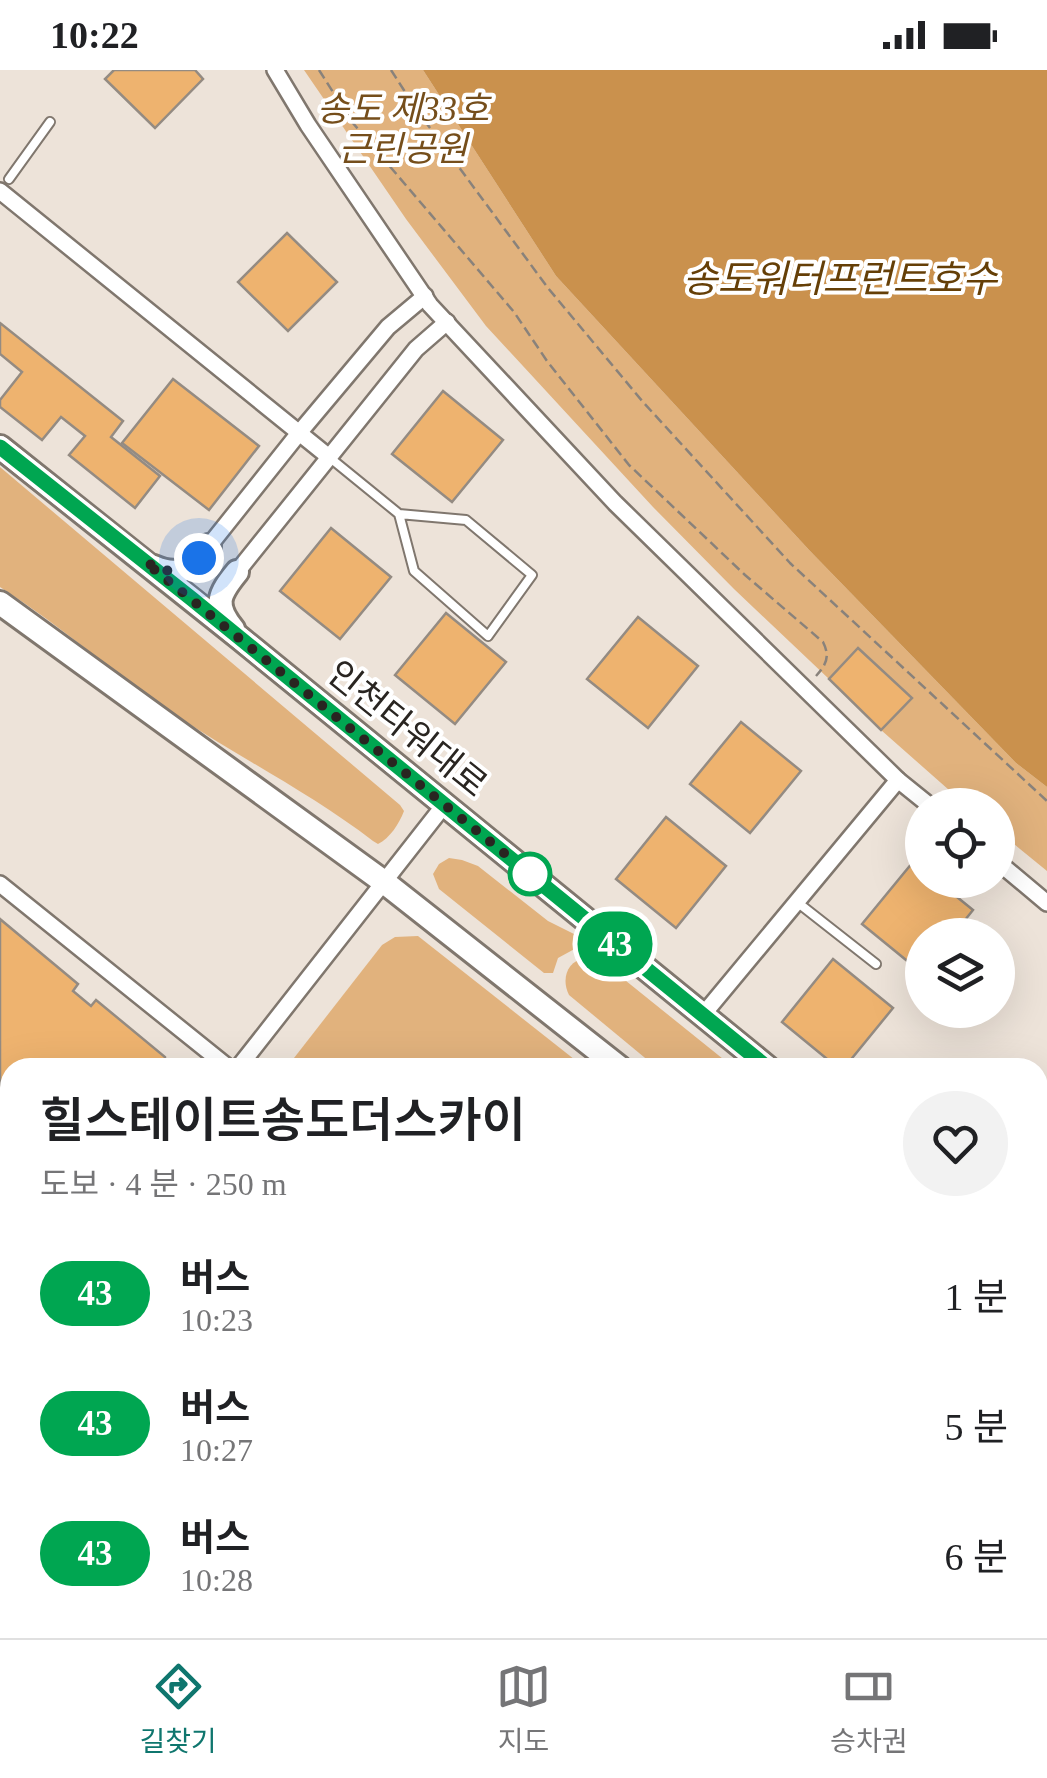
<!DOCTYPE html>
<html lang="ko">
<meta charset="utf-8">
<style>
body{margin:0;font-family:"Times New Roman","Noto Sans KR",serif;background:#f2f2f2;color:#202124;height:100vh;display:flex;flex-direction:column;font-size:38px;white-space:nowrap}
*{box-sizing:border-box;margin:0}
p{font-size:32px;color:#757577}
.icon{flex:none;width:55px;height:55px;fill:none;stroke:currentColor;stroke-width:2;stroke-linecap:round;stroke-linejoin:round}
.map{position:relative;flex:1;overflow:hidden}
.sheet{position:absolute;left:0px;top:988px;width:1048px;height:582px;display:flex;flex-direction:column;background:#fff;border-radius:30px 30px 0 0;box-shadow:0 10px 40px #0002}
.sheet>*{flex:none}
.badge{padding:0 20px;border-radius:32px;font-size:35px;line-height:65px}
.tools{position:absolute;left:905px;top:718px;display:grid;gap:20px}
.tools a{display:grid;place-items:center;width:110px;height:110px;border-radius:50%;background:#fff;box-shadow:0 10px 40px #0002;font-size:50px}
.you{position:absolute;width:50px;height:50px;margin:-25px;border:8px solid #fff;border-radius:50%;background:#1a73e8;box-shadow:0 0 0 15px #1a73e833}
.map>.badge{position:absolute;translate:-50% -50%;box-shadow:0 0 0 5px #fff}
.round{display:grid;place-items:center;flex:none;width:105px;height:105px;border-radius:52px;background:#f2f2f2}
.summary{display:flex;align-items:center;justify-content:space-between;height:170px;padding:0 40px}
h1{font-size:48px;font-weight:600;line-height:75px}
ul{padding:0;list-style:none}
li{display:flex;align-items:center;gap:30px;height:130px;padding:0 40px}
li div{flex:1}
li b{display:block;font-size:38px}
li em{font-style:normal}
li .badge{min-width:110px;font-weight:700;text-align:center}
.status{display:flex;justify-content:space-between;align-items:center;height:70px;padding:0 50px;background:#fff;direction:ltr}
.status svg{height:28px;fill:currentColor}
.dock{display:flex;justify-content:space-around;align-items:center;height:140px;border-top:2px solid #e0e0e0;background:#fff;font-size:28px;color:#757577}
.dock a{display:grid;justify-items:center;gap:5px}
.dock .selected{color:#0f766e}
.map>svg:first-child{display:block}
.green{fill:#e1b27d}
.water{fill:#ca914d}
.building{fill:#eeb36f;stroke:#948b82;stroke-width:2.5}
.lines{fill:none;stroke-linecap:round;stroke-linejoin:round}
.service-casing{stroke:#80776e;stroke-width:12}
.minor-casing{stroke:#80776e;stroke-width:20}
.secondary-casing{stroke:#80776e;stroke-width:28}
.path{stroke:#89827b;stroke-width:2.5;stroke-dasharray:10 5;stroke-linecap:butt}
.service{stroke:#fff;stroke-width:8}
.minor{stroke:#fff;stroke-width:15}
.secondary{stroke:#fff;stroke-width:22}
.line-casing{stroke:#fff;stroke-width:22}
.line{stroke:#00a651;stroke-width:15}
.walk{stroke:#292521;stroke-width:10;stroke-dasharray:0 18}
.stop-dot{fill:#fff;stroke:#00a651;stroke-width:5}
.labels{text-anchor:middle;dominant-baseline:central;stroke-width:8;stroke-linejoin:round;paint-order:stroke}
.park-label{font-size:35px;font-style:italic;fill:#754e1b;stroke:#fff}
.street-label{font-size:35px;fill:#292521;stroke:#fff}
.water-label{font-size:38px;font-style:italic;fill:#653f07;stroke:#fff}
</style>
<div class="status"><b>10:22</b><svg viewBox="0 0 49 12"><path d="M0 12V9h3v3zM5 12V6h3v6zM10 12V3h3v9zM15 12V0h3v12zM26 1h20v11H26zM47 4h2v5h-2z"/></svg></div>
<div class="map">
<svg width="1047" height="1568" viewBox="0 0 1047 1568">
<rect width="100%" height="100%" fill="#ede3d9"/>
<g class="green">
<polygon points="304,0 423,0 556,206 810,481 1016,693 1047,717 1047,801 998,761 998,735 966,735 881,660 911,628 858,579 829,609 734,519 653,437 486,256 406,149"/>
<path d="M 0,397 L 400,735 L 404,741 C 399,754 390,768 378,774 L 373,771 C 313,725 244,690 180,648 C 118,607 63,557 0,517 Z"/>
<polygon points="449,788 462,790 478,796 548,851 578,866 581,873 580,876 558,888 553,903 544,903 439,819 433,804 439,794"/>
<polygon points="418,866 584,997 287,997 382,875 395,867"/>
<path d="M 585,888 L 600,890 L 733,997 L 656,997 L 569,925 C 561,909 567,891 585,888 Z"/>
<polygon points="10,1311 10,1560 449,1560 459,1568 0,1568 0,1324"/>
</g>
<polygon class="water" points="423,0 1047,0 1047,717 1016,693 810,481 556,206"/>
<g class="building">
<polygon points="114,0 195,0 203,9 155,58 105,9"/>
<polygon points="287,163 337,212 288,261 238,212"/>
<polygon points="0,253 123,351 111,367 160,406 135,438 69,385 85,366 61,347 42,370 0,337 0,330 22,302 0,284"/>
<polygon points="173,309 259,376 209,440 122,373"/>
<polygon points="443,321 503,370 452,432 392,384"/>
<polygon points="331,458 391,507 340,569 280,521"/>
<polygon points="446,543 506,592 455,654 395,605"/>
<polygon points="638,547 698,596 648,658 587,609"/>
<polygon points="858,578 912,628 881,660 829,609"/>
<polygon points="741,652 801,701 750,763 690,714"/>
<polygon points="666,747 726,796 676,858 616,809"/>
<polygon points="913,792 922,799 922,810 936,810 973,840 953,865 922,865 922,903 862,854"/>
<polygon points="0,849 78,914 73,921 91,936 96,930 165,987 165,998 10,998 10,1076 0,1068 0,1056 8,1046 0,1040"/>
<polygon points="833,889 893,938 844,998 838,998 782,952"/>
<polygon points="1038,1388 1047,1395 1047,1568 1035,1568 1025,1560 1038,1560"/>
<polygon points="1038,1465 1043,1471 1041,1473 1047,1474 1047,1566 1044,1567 1044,1564 1034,1566 1030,1560 1038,1560"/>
<polygon points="724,1560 750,1560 759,1568 717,1568"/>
<polygon points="817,1560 894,1560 887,1568 826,1568"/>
</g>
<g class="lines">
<g class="service-casing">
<g id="service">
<polyline points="9,109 50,52"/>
<polyline points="329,387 399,444 414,501 488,566 532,505 466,450 399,444"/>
<polyline points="797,832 876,894"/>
</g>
</g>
<g class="minor-casing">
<g id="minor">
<polyline points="275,0 308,55 430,235 615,433 898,710 929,735"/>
<polyline points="0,121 329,387"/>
<polyline points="209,476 299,363 388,257 425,226"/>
<polyline points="237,502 416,279 447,252"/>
<polyline points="998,792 1047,833"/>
<polyline points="0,814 229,998"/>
<polyline points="702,946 898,710"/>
<polyline points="238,998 445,734"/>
<polyline points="937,1560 947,1568"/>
<polyline points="596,1568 603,1560"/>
<polyline points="657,1568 663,1560"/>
</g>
</g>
<g class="secondary-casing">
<g id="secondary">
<polyline points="0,377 241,569 768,998"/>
<path d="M 154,497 C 182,509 192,497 209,476"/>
<polyline points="0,533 384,812 620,998"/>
<path d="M 233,559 C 213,535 219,524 237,502"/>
<polyline points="0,1108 10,1116"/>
<polyline points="0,1164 10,1172"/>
<polyline points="1038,1219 1047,1227"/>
<polyline points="1038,1329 1047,1336"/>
<polyline points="493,1560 503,1568"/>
<polyline points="560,1560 570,1568"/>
</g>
</g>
<g class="path">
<path d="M 319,0 L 352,52 L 514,242 L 547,291 L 629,395 L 745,505 L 823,572 C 830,586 827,594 816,606"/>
<polyline points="391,0 416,39 548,218 643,332 790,493 1047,731"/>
</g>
<use href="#service" class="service"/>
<use href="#minor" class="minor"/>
<use href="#secondary" class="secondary"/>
</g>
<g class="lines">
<g class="line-casing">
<polyline id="line" points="0,377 192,529 768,998"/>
</g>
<use href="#line" class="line"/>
<path class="walk" d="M 199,488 C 182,508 166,502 145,492 L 530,804"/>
</g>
<circle class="stop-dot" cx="530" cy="804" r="20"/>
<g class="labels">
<g class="park-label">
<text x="403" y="39">송도 제33호<tspan x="403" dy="40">근린공원</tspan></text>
</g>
<g class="street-label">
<text transform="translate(407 659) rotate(39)">인천타워대로</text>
</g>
<g class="water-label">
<text x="840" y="209">송도워터프런트호수</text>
</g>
</g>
</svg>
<div class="tools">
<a><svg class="icon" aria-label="locate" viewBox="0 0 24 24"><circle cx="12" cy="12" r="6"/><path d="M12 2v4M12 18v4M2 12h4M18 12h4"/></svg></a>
<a><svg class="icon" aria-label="layers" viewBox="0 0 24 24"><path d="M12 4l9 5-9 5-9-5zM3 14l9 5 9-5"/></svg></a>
</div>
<div class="you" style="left:199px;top:488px"></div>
<b class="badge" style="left:615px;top:874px;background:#00a651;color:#fff">43</b>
<section class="sheet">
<div class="summary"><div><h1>힐스테이트송도더스카이</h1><p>도보 · 4 분 · 250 m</p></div><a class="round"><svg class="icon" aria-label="heart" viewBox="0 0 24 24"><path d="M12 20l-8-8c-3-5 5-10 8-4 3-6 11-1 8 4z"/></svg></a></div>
<ul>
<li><span class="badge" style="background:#00a651;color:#fff">43</span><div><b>버스</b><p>10:23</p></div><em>1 분</em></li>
<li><span class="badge" style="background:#00a651;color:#fff">43</span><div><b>버스</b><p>10:27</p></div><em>5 분</em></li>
<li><span class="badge" style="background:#00a651;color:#fff">43</span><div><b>버스</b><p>10:28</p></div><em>6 분</em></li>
</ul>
</section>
</div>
<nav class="dock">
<a class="selected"><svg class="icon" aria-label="directions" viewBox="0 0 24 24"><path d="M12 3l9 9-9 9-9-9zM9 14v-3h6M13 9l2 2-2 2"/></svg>길찾기</a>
<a><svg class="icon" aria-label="map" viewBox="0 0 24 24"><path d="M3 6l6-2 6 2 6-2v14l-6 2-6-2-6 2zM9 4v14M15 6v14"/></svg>지도</a>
<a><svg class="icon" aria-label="tickets" viewBox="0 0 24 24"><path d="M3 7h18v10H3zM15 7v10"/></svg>승차권</a>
</nav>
